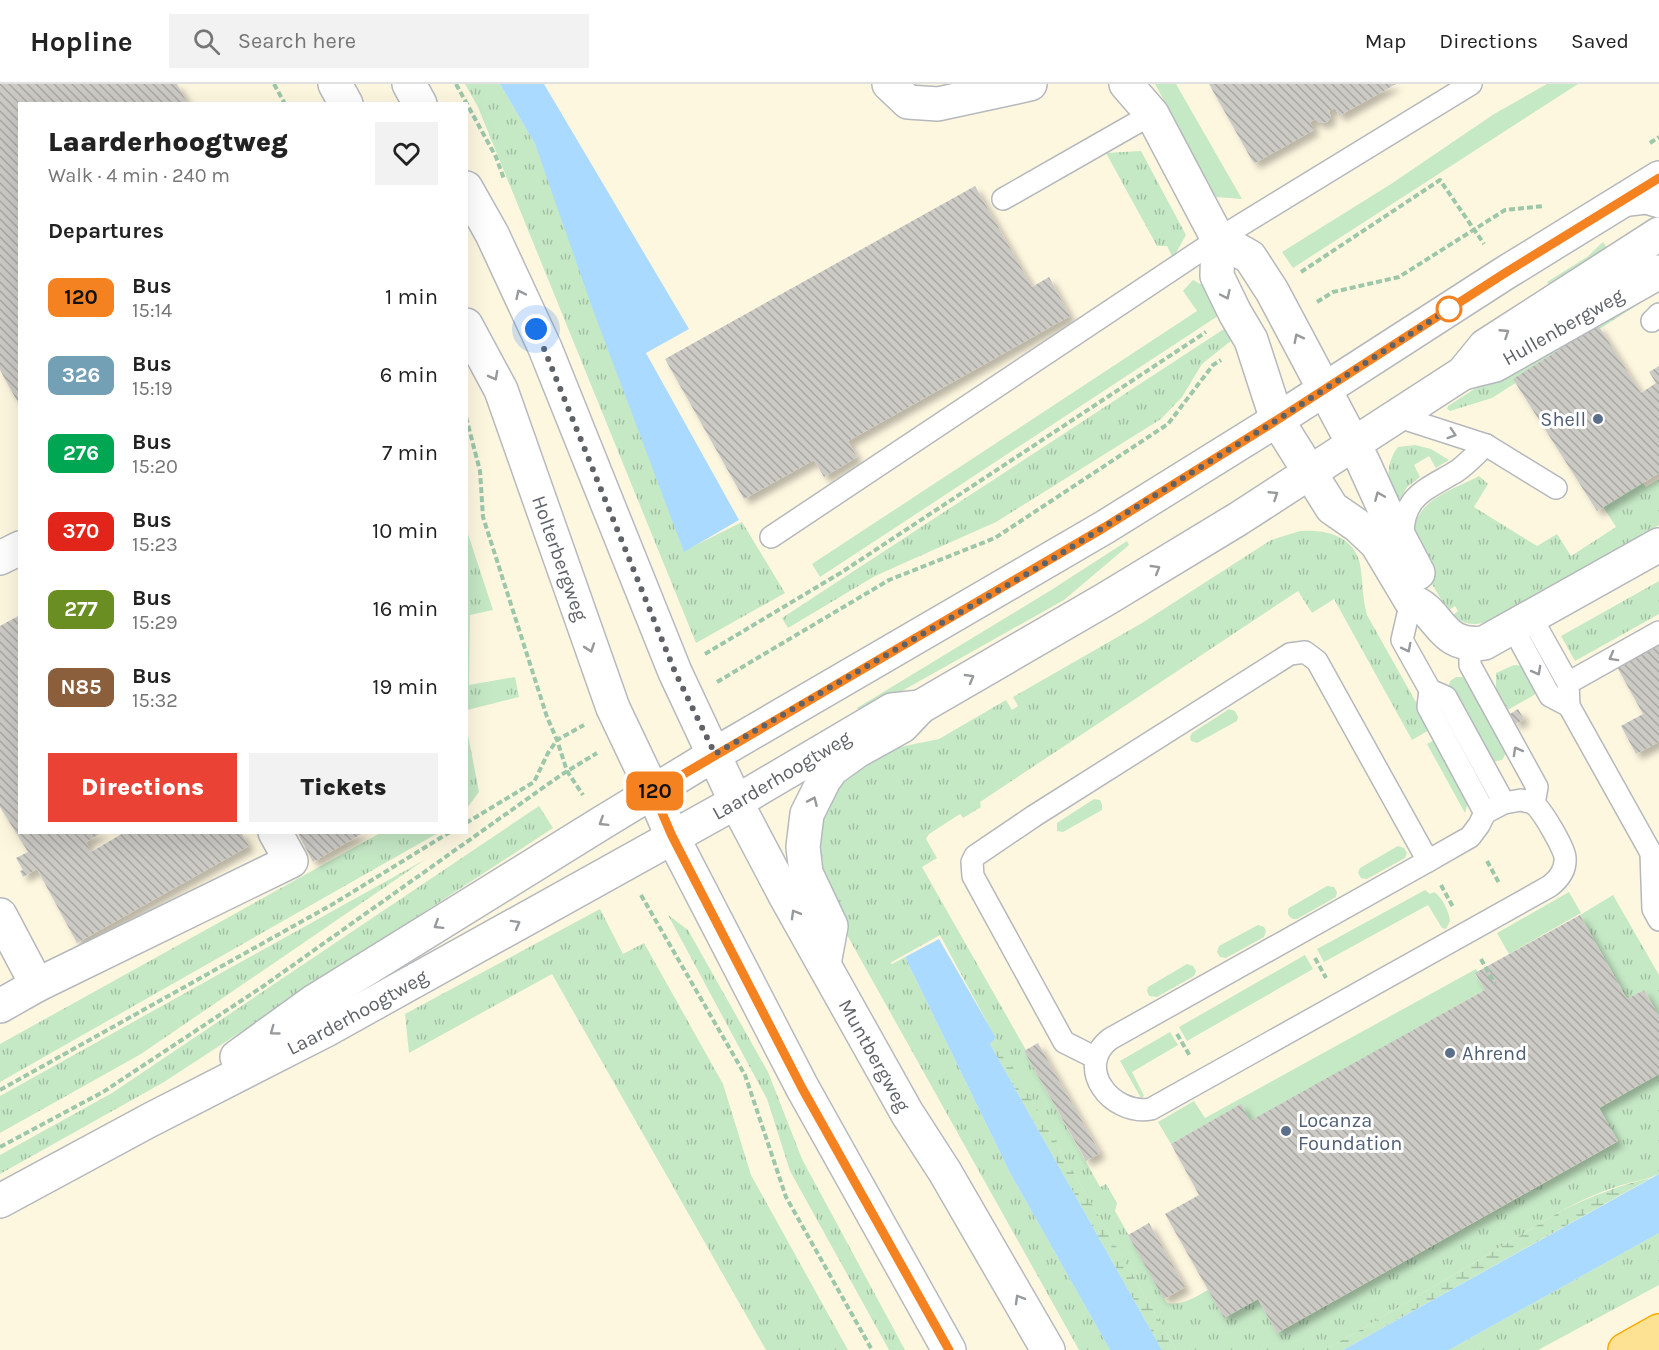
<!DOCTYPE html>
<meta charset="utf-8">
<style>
body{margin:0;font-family:Karla,sans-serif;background:#f2f2f2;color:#222;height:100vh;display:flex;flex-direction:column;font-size:22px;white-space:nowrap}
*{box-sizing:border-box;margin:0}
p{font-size:20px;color:#767676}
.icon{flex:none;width:33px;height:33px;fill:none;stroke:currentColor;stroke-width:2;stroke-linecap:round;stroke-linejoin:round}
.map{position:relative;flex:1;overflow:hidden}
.details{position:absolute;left:18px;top:18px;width:450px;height:732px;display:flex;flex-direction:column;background:#fff;border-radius:0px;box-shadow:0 6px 24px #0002}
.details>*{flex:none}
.badge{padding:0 12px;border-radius:9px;font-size:21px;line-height:39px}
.you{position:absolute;width:30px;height:30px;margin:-15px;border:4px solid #fff;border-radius:50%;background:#1a73e8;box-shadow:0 0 0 9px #1a73e833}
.map>.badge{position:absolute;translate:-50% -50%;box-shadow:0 0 0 3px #fff}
h2{padding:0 30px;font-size:22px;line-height:54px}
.round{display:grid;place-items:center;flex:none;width:63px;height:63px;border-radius:0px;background:#f2f2f2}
.overview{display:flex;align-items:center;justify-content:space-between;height:102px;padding:0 30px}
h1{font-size:28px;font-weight:800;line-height:45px}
.action{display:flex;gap:12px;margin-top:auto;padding:12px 30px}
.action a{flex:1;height:69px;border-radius:0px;background:#ea4335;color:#fff;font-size:24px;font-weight:800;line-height:69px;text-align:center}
.action a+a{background:#f2f2f2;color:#222}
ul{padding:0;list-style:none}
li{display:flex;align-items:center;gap:18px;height:78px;padding:0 30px}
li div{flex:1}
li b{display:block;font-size:22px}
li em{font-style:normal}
li .badge{min-width:66px;font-weight:700;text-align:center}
header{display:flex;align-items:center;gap:36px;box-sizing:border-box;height:84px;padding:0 30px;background:#fff;border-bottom:2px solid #e0e0e0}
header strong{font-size:28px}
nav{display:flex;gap:33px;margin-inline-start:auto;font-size:21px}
.search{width:420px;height:54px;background:#f2f2f2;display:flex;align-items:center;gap:15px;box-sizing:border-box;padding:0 21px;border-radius:0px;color:#767676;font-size:22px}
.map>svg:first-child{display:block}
.commercial{fill:#fef7e0;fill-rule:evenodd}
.grass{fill:url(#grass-tufts)}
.wetland{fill:url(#wetland-marsh)}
.green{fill:#c5e8c5}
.water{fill:#aadaff}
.building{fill:url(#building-back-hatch);filter:url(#shadow)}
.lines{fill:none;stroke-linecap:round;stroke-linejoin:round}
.service-casing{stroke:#b5b8bc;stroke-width:24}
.minor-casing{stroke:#b5b8bc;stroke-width:36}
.tertiary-casing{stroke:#b5b8bc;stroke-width:36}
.secondary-casing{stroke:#b6babf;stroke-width:36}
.motorway-casing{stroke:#f9ab00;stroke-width:36}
.path{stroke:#9cc7a9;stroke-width:4;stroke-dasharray:6 3;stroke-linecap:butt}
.service{stroke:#fff;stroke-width:21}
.minor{stroke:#fff;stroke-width:33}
.tertiary{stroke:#fff;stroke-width:33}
.secondary{stroke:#fff;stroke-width:33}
.motorway{stroke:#fde293;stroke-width:33}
.oneway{stroke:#979a9d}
.line-casing{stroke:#fff;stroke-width:14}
.line{stroke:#f58220;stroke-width:9}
.walk{stroke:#5f6368;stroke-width:6;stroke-dasharray:0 10.8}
.stop-dot{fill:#fff;stroke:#f58220;stroke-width:3}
.service-dot{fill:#5c6f8a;stroke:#fff;stroke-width:2}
.labels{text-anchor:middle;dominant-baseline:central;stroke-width:6;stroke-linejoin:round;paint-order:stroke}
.street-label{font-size:20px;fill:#5f6368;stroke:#fff}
.service-label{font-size:20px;fill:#4e5e75;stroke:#fff;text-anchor:start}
</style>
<header>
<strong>Hopline</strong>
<div class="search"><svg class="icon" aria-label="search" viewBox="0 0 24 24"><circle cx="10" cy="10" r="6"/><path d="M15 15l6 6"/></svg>Search here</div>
<nav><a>Map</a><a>Directions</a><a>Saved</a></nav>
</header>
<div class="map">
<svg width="1659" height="1266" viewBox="0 0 1659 1266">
<defs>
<pattern id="grass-tufts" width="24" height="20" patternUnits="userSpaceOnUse" patternTransform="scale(1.5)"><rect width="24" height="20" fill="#c5e8c5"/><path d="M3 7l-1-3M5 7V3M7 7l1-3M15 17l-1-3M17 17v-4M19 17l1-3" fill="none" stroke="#a3c0a4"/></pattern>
<pattern id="wetland-marsh" width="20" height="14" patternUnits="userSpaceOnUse" patternTransform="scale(1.5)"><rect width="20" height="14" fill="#c5e8c5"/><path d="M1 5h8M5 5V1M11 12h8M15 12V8" fill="none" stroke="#a3c0a4"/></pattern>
<pattern id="building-back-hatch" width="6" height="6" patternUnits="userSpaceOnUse" patternTransform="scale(1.5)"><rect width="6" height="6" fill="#cccac5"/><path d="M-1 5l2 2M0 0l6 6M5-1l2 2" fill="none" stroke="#a9a8a4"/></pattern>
<filter id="shadow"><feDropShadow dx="5.5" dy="5.5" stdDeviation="3" flood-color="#0004"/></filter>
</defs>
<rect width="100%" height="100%" fill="#f1efe8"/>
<path class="commercial" d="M 0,0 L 1659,0 L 1659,1266 L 0,1266 ZM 20,20 L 466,20 L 466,748 L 20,748 Z"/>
<g class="grass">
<polygon points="465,0 500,0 535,60 684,467 742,438 785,509 696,559 478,23"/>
<polygon points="1141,67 1186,151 1173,174 1167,162 1157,162 1106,69"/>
<polygon points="1659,200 1659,207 1492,314 1450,327 1447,325 1448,322 1496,291"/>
<polygon points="1230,241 1232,256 1202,280 1182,313 1161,335 996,438 875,492 788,544 782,534"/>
<path d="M 1415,361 L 1431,365 L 1449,376 L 1436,384 L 1429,372 L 1414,381 L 1420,393 L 1407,403 L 1394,426 C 1389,404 1383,382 1398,363 Z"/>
<path d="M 1479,392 L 1488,400 L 1474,423 L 1537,462 L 1557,450 L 1571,472 L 1616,443 L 1602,421 L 1640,395 L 1646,403 L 1659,395 L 1659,441 L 1486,538 C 1474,542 1461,540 1453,531 L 1458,527 L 1455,522 L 1449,526 L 1445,522 C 1427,489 1391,447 1433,416 C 1447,406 1464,400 1479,392 Z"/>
<polygon points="466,444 493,526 470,531 469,601 515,593 519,613 467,626"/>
<path d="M 1300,447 C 1324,445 1354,451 1360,480 C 1363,497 1362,513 1367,531 L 1431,645 L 1412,656 L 1334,515 L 1312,529 L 1298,507 L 980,718 L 981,723 L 963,734 L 960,730 L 929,750 L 926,755 L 937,774 L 922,783 L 1026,966 L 1024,967 L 1100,1103 L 1106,1100 L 1117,1119 L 1115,1127 L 1167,1219 C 1182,1222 1195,1213 1208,1206 L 1224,1234 L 1258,1215 L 1277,1249 L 1617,1058 L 1599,1024 L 1659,990 L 1659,1090 C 1647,1096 1634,1097 1622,1101 C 1601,1107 1582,1116 1563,1126 L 1355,1249 L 1324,1266 L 1176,1266 L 995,953 L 940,851 L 890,879 L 892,880 L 905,873 L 1010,1089 L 1110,1266 L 1079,1266 L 828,817 L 817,783 L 823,725 L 853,684 L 895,664 L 939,655 L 1006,616 L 1012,626 L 1018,622 L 1013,613 L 1142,539 L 1271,456 Z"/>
<polygon points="1659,497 1659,530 1575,577 1561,552"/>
<polygon points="1514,581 1525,582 1539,608 1506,627 1496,607 1496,589"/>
<polygon points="467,646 479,708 467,724 466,723"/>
<polygon points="539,722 553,744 164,998 0,1090 0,1071 112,1009"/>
<polygon points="382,748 438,749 0,998 0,960"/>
<polygon points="426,775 141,970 0,1049 0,1012"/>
<polygon points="1613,811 1659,891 1659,932 1644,906 1627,915 1580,831"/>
<polygon points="600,825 623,870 644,859 723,1000 751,1091 848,1266 766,1266 552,890 409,969 405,930"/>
<polygon points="668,831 688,846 768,988 802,1075 905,1266 889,1266 790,1087 767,1015"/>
<polygon points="1659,1149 1659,1201 1538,1266 1449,1266"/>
</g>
<g class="wetland">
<polygon points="996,954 1176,1266 1162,1266 990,960"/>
<path d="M 1651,1094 L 1343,1266 L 1324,1266 L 1355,1249 L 1563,1126 C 1592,1112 1620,1101 1651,1094 Z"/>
</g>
<g class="green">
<polygon points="1155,0 1176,0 1242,115 1216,113"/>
<polygon points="1547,0 1578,0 1293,184 1282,168 1391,100 1494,30"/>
<polygon points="1603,158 1610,168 1552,205 1547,198 1587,173"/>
<polygon points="1193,196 1213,207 1224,228 820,493 812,480 1197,227 1183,207"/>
<polygon points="1127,457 1129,461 1064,516 861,630 857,624 1048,508"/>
<polygon points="1456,593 1462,593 1466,596 1505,666 1505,671 1502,676 1492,678 1448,604 1450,597"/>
<polygon points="1229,625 1235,627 1238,633 1237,637 1197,659 1191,657 1190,653 1192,649"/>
<polygon points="1436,655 1468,718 1465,729 1427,660"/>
<polygon points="1094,715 1100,716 1102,721 1102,726 1063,748 1057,747 1057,739"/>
<polygon points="1398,762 1404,764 1407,769 1405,774 1367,795 1361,794 1358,789 1360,784"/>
<path d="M 1327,802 L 1334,803 L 1337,808 L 1336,813 L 1297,835 L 1293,835 C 1289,833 1286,829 1289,824 Z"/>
<path d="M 1425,806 L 1430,810 L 1434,808 C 1442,813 1449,827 1450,837 L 1446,845 L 1442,844 L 1428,821 L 1324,878 L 1317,865 Z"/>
<polygon points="1569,808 1581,829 1509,870 1497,849"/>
<polygon points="1258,841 1264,843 1266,847 1264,853 1226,874 1220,873 1217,868 1219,862"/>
<polygon points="1305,871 1313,885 1187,957 1179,943"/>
<polygon points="1187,880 1193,882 1196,887 1194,892 1157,913 1149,912 1147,907 1148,903"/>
<polygon points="1476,885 1478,888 1475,890 1485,906 1250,1038 1240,1021 1171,1060 1158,1038 1194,1017 1205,1034"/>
<polygon points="1170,948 1178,961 1132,988 1144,1012 1141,1014 1120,977"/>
</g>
<g class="water">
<polygon points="500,0 544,0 689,245 646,269 739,436 684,468 593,226 535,60"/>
<polygon points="939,855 996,954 990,960 1162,1266 1110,1266 1010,1089 905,873"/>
<polygon points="1659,1090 1659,1149 1449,1266 1343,1266"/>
</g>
<g class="building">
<polygon points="0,0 177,0 188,20 20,20 20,316 17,317 0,286"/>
<polygon points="1209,0 1396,0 1339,32 1335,24 1329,27 1331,33 1327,38 1319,39 1315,35 1310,38 1314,46 1255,79 1253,78"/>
<polygon points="975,102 1032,203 1049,193 1070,232 848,357 857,373 824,393 814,376 744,415 665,275"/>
<polygon points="1598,241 1641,309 1656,299 1649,288 1659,282 1659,389 1597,427 1513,295"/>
<polygon points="20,531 20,748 103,748 86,758 91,768 125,748 241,748 249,762 77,859 37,785 23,793 20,787 23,786 16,774 28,768 0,723 0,542"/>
<polygon points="1659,560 1659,658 1636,670 1621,642 1643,630 1617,583"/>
<polygon points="1518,625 1524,635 1516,640 1510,630"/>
<polygon points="297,748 365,748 313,778"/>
<polygon points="1580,831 1627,915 1644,906 1659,932 1659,990 1599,1024 1618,1057 1277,1249 1258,1215 1224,1234 1165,1130 1199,1111 1171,1060 1241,1020 1250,1037 1485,906 1475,889"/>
<polygon points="1038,959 1100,1069 1086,1077 1024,967"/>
<polygon points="1149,1139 1185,1203 1164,1215 1128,1151"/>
</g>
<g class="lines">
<g class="service-casing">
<g id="service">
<polyline points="1003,115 1152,30"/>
<polyline points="1621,122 1646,119 1659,123"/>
<polyline points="1652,237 1659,230"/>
<polyline points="1396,332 1486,361 1556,404"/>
<polyline points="771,453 1218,155 1471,0"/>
<path d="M 1403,457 C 1401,412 1424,407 1457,387 C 1467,380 1476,370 1486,361"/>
<polyline points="1411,517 1402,556 1430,606 1446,613 1504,719"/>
<polyline points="1531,533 1568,599 1569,622 1651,769 1659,777"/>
<polyline points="1513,544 1550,612 1569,622"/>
<polyline points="1470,560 1470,581 1537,703 1534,720"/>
<polyline points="1568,599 1659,548"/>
<polyline points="1430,606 1428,623 1485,729"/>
<path d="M 1521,716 C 1524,717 1531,718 1534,720 C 1542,726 1565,765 1565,774 C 1566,786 1559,795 1550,802 L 1151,1025 C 1111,1032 1074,983 1110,955 L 1428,777 L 1470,753 L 1479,741 L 1485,729 L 1504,719 Z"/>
<polyline points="1651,769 1653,825 1659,836"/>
<polyline points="1096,974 1064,958 973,792 972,778 975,772 1034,732 1290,570 1305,568 1317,577 1428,777"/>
</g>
</g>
<g class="minor-casing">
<g id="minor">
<polyline points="889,0 908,18 938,20 1030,0"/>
<path d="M 1126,0 L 1152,30 L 1218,155 L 1217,192 L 1235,229 L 1251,256 L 1277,336 L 1332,424 L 1358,442 L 1377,460 L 1411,517 C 1442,528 1438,564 1484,559 L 1659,461"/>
<polyline points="1218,155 1250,173 1272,207 1363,378 1384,424 1418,489"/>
<path id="s1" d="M 1463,289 L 1495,281 L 1659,188"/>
<polyline points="0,474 20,464"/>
<polyline points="0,831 37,901 291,777 275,748"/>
<polyline points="0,922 37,901"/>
</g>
</g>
<g class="tertiary-casing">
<g id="tertiary">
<polyline points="237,973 313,918 600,740 715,670 1105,443 1277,336 1505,189 1659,94"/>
<path id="s2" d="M 0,1117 L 150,1036 L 326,946 L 736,718 L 892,626 L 920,623 L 1106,515 L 1238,435 L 1463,289 L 1485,262 L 1659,150"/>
</g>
</g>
<g class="secondary-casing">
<g id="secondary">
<polyline points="335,0 346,20"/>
<polyline points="409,0 420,20"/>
<path id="s3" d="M 466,104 L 492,150 L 545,264 L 675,588 L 736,718 L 786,813 L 907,1029 L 945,1088 L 1048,1266"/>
<path id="s4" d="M 466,241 L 501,306 L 613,624 L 653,708 L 672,752 L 802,1003 L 949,1266"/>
<polyline points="824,880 831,842 806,789 803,763 807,730 824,696 832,685 857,667 902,642 920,623"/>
</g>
</g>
<g class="motorway-casing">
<polyline id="motorway" points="1625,1266 1659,1247"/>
</g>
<g class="path">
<polyline points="274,0 285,20"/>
<polyline points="456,0 496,73 504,95"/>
<polyline points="1650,59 1659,53"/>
<polyline points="1301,188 1440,96 1484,160"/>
<polyline points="1317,218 1333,208 1399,193 1505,126 1544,122"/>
<polyline points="466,333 480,387 483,433 547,633 557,656 567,687 583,711"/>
<polyline points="705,570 842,488 1206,248"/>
<polyline points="717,598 889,496 995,454 1168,340 1213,281 1221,276"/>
<polyline points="466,739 534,698 548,669 557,656 584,641"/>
<polyline points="1487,777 1499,799"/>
<polyline points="1441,801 1453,823"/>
<polyline points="641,811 745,991 786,1113 872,1266"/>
<polyline points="1315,874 1326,894"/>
<polyline points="1481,875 1495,900"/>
<polyline points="1177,950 1190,972"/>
<polyline points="0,1006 333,820 450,748"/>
<polyline points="0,1063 103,1008 265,901 561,691 597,669"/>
</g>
<use href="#service" class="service"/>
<use href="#minor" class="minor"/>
<use href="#tertiary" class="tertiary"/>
<use href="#secondary" class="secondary"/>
<use href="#motorway" class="motorway"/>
</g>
<defs><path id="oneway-chevron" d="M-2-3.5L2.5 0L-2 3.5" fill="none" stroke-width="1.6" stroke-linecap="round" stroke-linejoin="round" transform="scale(1.5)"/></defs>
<g class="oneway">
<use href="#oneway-chevron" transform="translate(520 210) rotate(-115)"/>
<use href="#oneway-chevron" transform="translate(1226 211) rotate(65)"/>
<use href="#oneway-chevron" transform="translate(1505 249) rotate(-33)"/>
<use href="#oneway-chevron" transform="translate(1298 254) rotate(-117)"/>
<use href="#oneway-chevron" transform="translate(494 292) rotate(62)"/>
<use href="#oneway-chevron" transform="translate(1452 350) rotate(18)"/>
<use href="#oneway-chevron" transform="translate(1274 411) rotate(-33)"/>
<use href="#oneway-chevron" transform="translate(1379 412) rotate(-113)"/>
<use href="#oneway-chevron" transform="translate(1156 485) rotate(-31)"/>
<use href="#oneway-chevron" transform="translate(590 564) rotate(71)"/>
<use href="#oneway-chevron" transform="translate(1407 564) rotate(63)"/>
<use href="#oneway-chevron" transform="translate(1613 573) rotate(151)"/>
<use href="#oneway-chevron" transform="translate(1537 587) rotate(61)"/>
<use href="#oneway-chevron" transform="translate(970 594) rotate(-30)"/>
<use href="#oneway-chevron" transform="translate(1517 667) rotate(-119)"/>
<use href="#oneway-chevron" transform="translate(813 717) rotate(-66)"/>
<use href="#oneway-chevron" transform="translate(603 738) rotate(148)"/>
<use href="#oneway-chevron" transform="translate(795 830) rotate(-120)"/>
<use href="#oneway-chevron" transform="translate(516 840) rotate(-29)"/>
<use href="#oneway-chevron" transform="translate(438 841) rotate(148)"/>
<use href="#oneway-chevron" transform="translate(274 947) rotate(144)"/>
<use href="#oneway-chevron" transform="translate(1019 1215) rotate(-120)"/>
</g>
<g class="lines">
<g class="line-casing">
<polyline id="line" points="949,1266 802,1004 672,752 653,708 1105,443 1277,336 1505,189 1659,94"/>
</g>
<use href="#line" class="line"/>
<polyline class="walk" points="536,245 675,588 715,670 1049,477 1277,336 1449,225"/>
</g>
<circle class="stop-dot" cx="1449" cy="225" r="12"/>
<g class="service-dot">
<circle cx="1598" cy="335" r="6"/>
<circle cx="1450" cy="969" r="6"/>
<circle cx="1286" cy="1047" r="6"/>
</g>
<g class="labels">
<g class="street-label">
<text stroke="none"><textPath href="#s1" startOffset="111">Hullenbergweg</textPath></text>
<text stroke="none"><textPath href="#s4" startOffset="252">Holterbergweg</textPath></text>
<text stroke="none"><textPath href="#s2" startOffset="890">Laarderhoogtweg</textPath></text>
<text stroke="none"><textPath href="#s2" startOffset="404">Laarderhoogtweg</textPath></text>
<text stroke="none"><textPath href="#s3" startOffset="960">Muntbergweg</textPath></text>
</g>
<g class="service-label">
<text x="1586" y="335" text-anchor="end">Shell</text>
<text x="1462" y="969">Ahrend</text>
<text x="1298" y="1036">Locanza<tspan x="1298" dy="23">Foundation</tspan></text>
</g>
</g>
</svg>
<div class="you" style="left:536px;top:245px"></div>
<b class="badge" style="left:655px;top:707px;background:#f58220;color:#111">120</b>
<section class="details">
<div class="overview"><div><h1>Laarderhoogtweg</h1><p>Walk · 4 min · 240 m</p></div><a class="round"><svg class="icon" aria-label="heart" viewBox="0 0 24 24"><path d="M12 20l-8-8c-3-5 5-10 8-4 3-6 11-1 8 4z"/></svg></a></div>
<h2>Departures</h2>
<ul>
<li><span class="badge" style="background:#f58220;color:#111">120</span><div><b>Bus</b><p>15:14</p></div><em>1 min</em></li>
<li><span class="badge" style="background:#74a0b6;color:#fff">326</span><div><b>Bus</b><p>15:19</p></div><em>6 min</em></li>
<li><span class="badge" style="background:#00a651;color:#fff">276</span><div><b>Bus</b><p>15:20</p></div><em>7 min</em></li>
<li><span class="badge" style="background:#e1251b;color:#fff">370</span><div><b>Bus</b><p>15:23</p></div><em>10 min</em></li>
<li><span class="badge" style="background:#6b8e23;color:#fff">277</span><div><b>Bus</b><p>15:29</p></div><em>16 min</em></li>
<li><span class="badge" style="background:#8b5e3c;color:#fff">N85</span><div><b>Bus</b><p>15:32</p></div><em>19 min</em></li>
</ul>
<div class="action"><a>Directions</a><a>Tickets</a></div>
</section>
</div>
